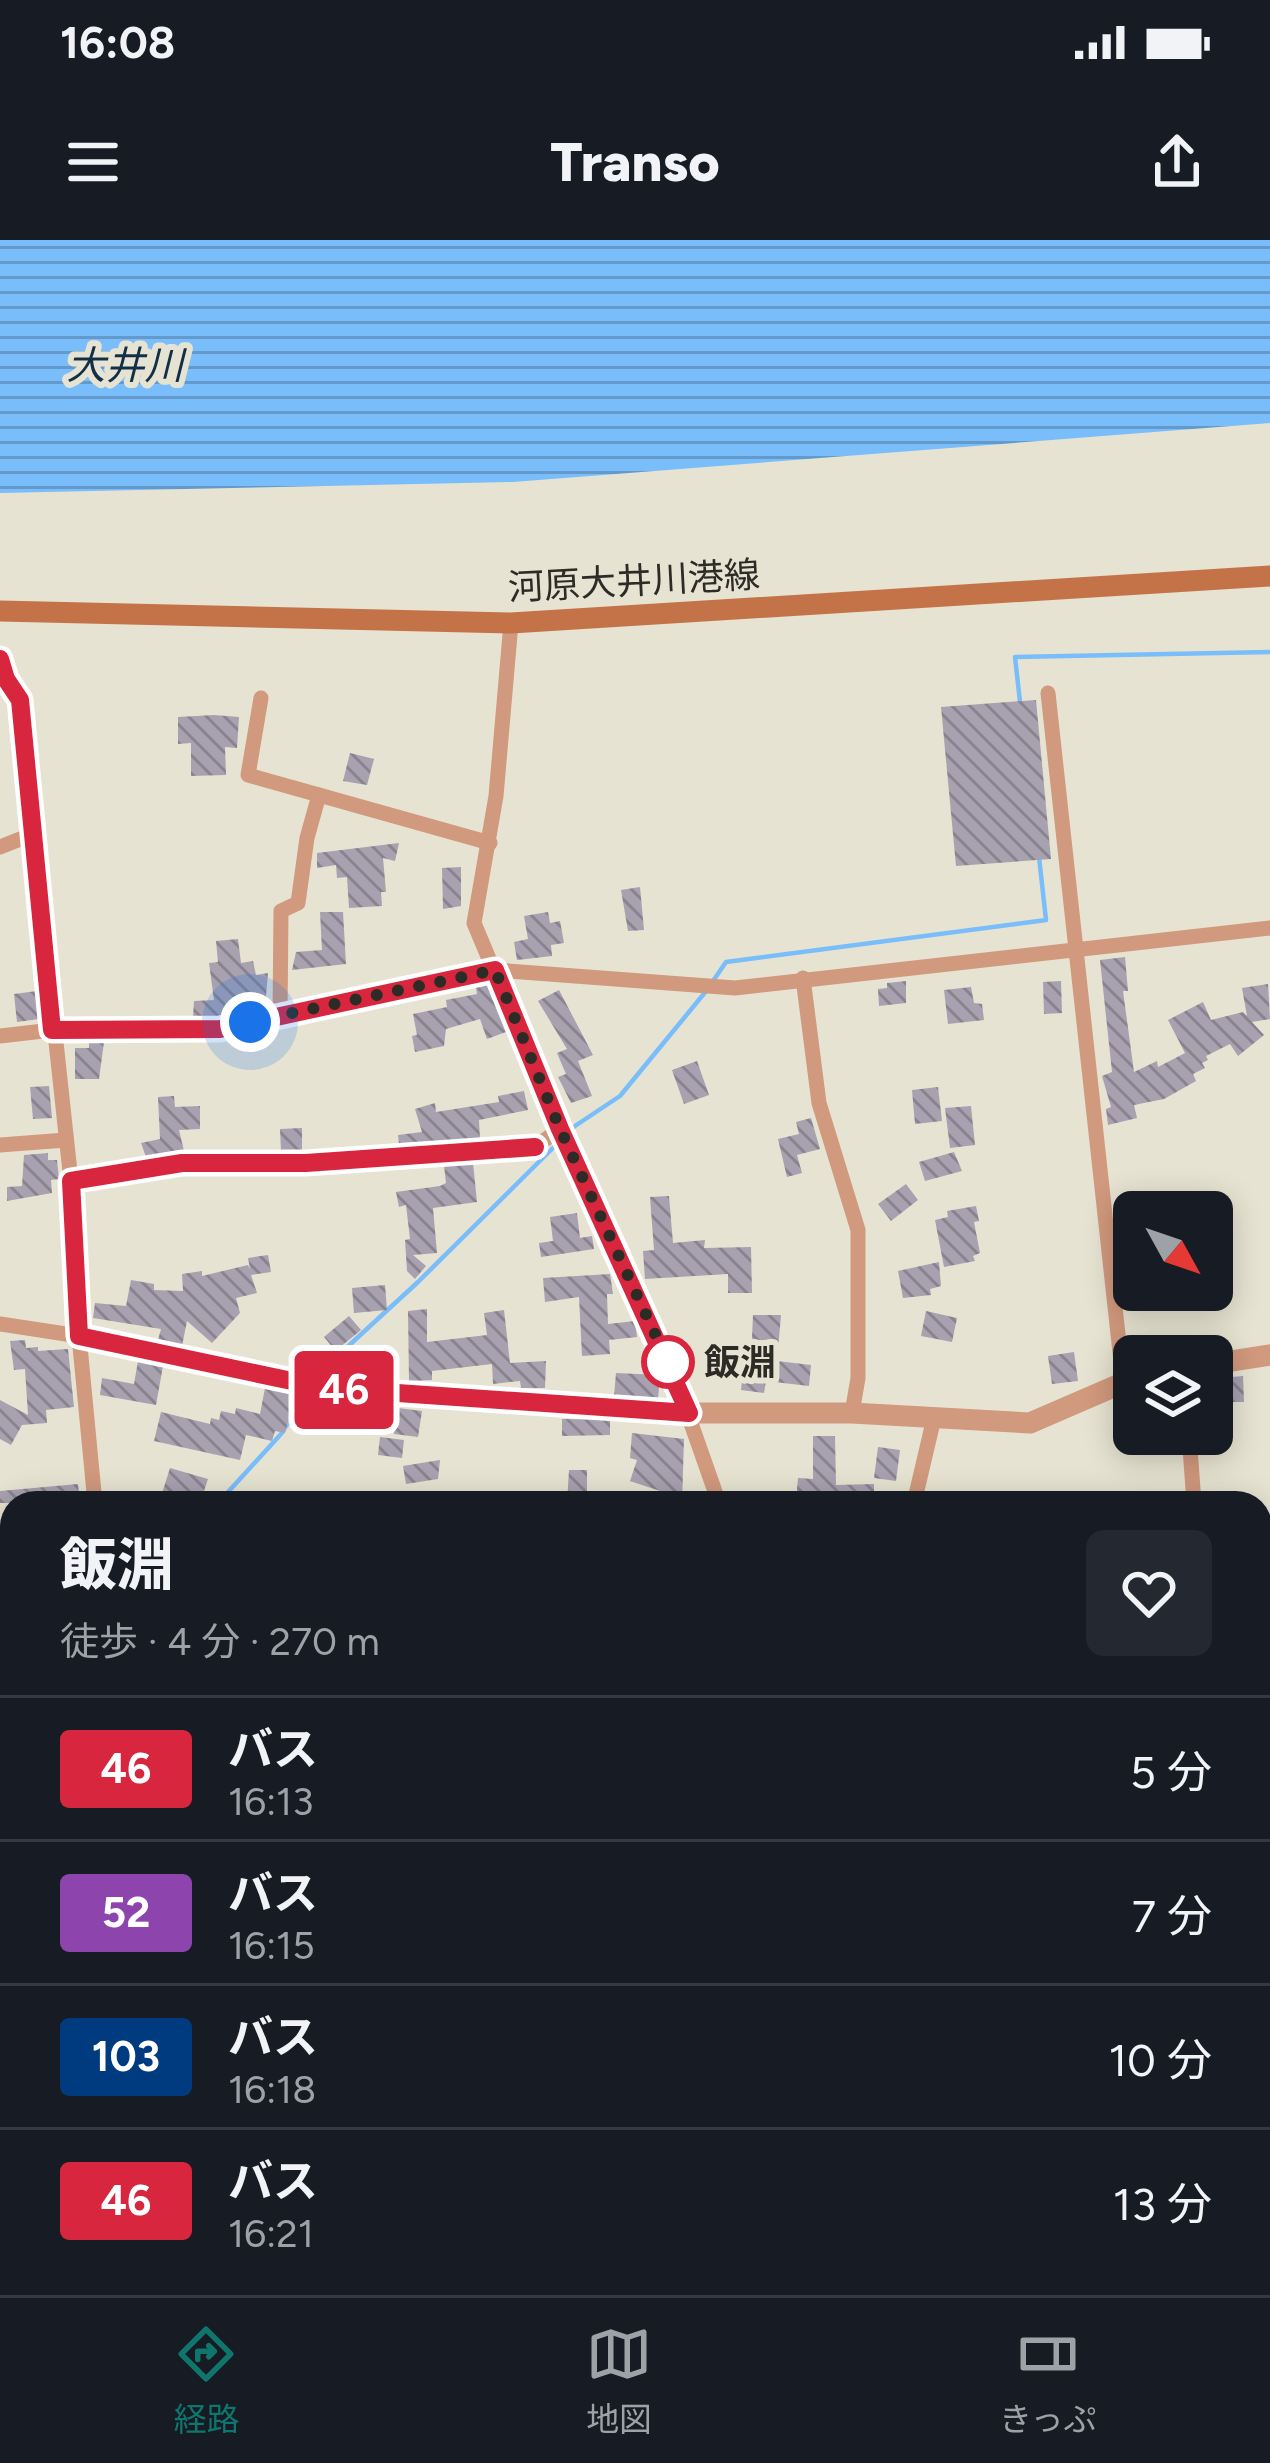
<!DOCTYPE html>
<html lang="ja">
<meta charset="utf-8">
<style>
body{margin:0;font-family:Figtree,"Noto Sans JP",sans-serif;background:#242831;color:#f1f3f6;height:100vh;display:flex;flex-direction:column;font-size:45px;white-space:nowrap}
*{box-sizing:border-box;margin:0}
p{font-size:39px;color:#9ea1a6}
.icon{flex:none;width:66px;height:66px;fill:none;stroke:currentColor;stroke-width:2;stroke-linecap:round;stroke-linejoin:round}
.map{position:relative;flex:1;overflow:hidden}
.drawer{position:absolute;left:0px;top:1251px;width:1272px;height:804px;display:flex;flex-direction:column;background:#171b24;border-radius:36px 36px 0 0;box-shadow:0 6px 30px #0003}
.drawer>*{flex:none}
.badge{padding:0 24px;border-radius:9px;font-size:42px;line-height:78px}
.needle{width:78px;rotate:130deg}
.controls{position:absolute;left:1113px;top:951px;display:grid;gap:24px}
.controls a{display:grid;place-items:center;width:120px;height:120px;border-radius:18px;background:#171b24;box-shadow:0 6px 30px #0003;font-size:60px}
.you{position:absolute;width:60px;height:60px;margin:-30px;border:9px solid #fff;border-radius:50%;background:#1a73e8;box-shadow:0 0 0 18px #1a73e833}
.map>.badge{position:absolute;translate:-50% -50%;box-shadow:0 0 0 6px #fff}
.round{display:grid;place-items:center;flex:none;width:126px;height:126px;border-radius:18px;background:#242831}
.headline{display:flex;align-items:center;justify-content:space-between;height:204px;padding:0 60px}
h1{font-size:57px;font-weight:800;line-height:90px}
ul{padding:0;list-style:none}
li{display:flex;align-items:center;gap:36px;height:144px;padding:0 60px;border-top:3px solid #363941}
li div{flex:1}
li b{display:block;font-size:45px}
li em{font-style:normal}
li .badge{min-width:132px;font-weight:700;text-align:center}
.status{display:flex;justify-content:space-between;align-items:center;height:84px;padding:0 60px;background:#171b24;direction:ltr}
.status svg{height:33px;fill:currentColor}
header{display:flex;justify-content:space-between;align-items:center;height:156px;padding:0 60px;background:#171b24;font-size:54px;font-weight:800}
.menu{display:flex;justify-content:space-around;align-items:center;height:168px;border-top:3px solid #363941;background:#171b24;font-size:33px;color:#9ea1a6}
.menu a{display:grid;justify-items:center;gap:6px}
.menu .on{color:#0f766e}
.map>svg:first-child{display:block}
.water{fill:url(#water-rules)}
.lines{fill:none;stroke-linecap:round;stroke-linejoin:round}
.stream{stroke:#79bdfb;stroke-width:4.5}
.river{stroke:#79bdfb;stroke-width:30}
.building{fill:url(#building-back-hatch)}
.minor{stroke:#d1997d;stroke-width:15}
.tertiary{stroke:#d1997d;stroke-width:21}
.secondary{stroke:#c47348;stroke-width:21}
.line-casing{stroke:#fff;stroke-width:27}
.line{stroke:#d7263d;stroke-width:18}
.walk{stroke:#2c2b25;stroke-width:12;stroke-dasharray:0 21.6}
.stop-dot{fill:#fff;stroke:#d7263d;stroke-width:6}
.labels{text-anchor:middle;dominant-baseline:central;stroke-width:12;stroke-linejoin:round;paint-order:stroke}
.street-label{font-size:36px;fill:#2c2b25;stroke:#e6e3d2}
.stop-label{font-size:36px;font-weight:bold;fill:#2c2b25;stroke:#e6e3d2;text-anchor:start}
.water-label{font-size:39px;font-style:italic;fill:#132f48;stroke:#e6e3d2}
</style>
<div class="status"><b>16:08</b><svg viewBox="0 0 49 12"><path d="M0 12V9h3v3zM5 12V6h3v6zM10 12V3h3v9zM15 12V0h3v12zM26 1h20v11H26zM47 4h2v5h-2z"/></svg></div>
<header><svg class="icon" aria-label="menu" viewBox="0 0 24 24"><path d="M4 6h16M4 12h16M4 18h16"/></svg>Transo<svg class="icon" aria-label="share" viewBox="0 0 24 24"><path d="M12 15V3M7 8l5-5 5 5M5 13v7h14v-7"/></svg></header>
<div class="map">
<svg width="1270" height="2055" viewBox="0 0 1270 2055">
<defs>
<pattern id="water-rules" width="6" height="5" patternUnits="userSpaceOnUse" patternTransform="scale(3)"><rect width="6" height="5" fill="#79bdfb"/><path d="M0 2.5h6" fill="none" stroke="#639acb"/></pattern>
<pattern id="building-back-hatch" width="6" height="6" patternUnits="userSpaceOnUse" patternTransform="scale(3)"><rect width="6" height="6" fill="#a8a1b0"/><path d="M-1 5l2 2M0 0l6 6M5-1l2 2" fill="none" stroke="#89838f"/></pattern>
</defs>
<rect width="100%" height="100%" fill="#e6e3d2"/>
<polygon class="water" points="0,0 1270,0 1270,183 513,242 0,253"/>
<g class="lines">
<g class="stream">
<polyline points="1020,462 1015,417 1270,412"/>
<polyline points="713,741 726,722 1046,680 1039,617"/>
<polyline points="218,1263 281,1194 320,1132 418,1042 575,886 620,856 707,750"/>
<polyline points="1260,1366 1270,1363"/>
</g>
<polyline class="river" points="0,1453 12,1448"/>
</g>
<g class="building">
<polygon points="1036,460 1051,619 956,626 941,467"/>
<polygon points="214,475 239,477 237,508 225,507 226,535 191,536 191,503 178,504 178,477"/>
<polygon points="350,513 374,519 367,545 343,541"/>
<polygon points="399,603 395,621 383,618 386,652 381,652 382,666 349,668 347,637 337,638 336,625 317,628 317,613"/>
<polygon points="461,627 461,666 443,669 442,628"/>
<polygon points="640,647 644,690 628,691 621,650"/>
<polygon points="320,672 343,672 346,724 292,730 296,712 322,710"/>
<polygon points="548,672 550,683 560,681 564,703 551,705 552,716 517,720 514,702 528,699 524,676"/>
<polygon points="238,699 241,723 253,721 256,735 268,733 265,767 221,777 193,777 194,761 214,760 209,723 218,722 216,701"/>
<polygon points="1125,717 1128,751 1123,751 1134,832 1157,821 1158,827 1185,813 1168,780 1203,762 1211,780 1243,772 1247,776 1242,748 1268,744 1270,779 1252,782 1264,795 1238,816 1230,804 1206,816 1208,820 1202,823 1205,828 1193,834 1196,841 1164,859 1134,865 1137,878 1108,885 1106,869 1111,867 1102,836 1112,832 1100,720"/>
<polygon points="906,741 906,763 879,766 878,749 887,748 887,743"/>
<polygon points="1061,741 1062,773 1044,774 1043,742"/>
<polygon points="487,744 506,792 487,799 480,779 446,789 444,806 415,812 412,796 417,795 413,774 447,767 446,760 477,754 476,747"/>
<polygon points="971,747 974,763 982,764 984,780 948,784 944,750"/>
<polygon points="559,750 593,815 578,821 592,856 571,863 558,837 566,834 557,813 567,809 538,761"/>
<polygon points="37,751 39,779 17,782 14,754"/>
<polygon points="89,802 104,802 99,839 75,839 75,808 89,808"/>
<polygon points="697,821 709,855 684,864 672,830"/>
<polygon points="49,846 52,878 33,879 30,847"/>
<polygon points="938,847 942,881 915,884 912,850"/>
<polygon points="524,851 528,870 479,880 480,899 399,904 398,895 422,892 415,869 435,863 436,872 499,862 498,856"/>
<polygon points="174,856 175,867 200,866 200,889 179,890 184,911 146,917 141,903 160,899 158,857"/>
<polygon points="971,866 975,905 950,908 945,868"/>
<polygon points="811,878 820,909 797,915 802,933 787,937 778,899 799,894 796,882"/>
<polygon points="302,888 302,911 281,911 280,889"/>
<polygon points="954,912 962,931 925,941 919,922"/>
<polygon points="48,913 48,920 57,920 59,939 51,940 52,953 7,961 7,947 22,946 24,915"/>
<polygon points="473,923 477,962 433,968 437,1013 413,1015 426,1026 415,1039 407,1031 405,1000 410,999 406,965 399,967 396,952 440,946 446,943 444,925"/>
<polygon points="906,944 918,960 891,981 878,964"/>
<polygon points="669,956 673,1003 705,1000 704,1008 751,1007 752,1053 728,1053 728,1034 645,1039 643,1011 654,1010 650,957"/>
<polygon points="976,966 979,981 974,982 980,1013 973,1016 975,1021 944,1027 935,980 948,977 947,971"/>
<polygon points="577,973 580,998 592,996 594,1009 541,1017 539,1003 553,1001 550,977"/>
<polygon points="268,1015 271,1032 251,1035 257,1053 236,1058 240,1073 212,1103 187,1081 182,1106 158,1100 161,1089 93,1078 95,1063 126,1066 131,1040 154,1044 154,1050 183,1051 182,1034 202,1031 202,1036 248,1025 250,1029 248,1018"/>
<polygon points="939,1022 941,1046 930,1049 931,1055 903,1058 898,1031"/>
<polygon points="610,1034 613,1054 607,1054 608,1084 635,1081 637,1097 609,1100 610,1114 582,1116 579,1057 545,1062 543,1038"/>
<polygon points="385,1045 387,1070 354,1073 352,1048"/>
<polygon points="427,1069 427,1102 487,1095 484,1073 504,1070 510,1123 546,1121 545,1148 521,1148 520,1141 493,1144 492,1124 432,1131 432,1140 409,1141 408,1071"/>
<polygon points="926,1071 957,1078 952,1102 921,1096"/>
<polygon points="753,1075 781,1075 777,1121 811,1125 809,1146 766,1141 764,1153 741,1150 744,1120 751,1120"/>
<polygon points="349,1076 361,1090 339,1108 375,1110 369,1138 342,1136 343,1120 324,1097"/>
<polygon points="25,1100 26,1108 38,1107 38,1111 68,1109 74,1167 46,1170 47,1183 22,1185 11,1205 0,1199 0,1160 28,1175 25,1129 14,1130 10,1101"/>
<polygon points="1074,1112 1078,1141 1052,1144 1048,1116"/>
<polygon points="138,1121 163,1126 156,1165 100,1155 102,1138 134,1144"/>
<polygon points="616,1133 660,1135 658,1159 614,1156"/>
<polygon points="1243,1136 1244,1162 1222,1162 1221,1138"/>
<polygon points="265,1148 294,1154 285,1193 275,1191 272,1201 246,1195 240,1220 154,1201 161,1172 210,1184 211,1178 219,1180 221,1171 235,1174 236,1168 260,1174"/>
<polygon points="398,1168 422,1171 418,1197 394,1194"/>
<polygon points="562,1179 610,1180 610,1195 562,1196"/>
<polygon points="632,1193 684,1199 682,1263 668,1263 666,1253 630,1241 637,1220 630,1218"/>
<polygon points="813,1196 835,1196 836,1245 874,1244 874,1258 796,1260 798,1238 813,1239"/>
<polygon points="380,1197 404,1200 402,1218 378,1215"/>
<polygon points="878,1207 900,1210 896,1241 874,1238"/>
<polygon points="440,1220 438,1239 406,1244 403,1226"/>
<polygon points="170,1228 208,1239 200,1263 159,1263"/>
<polygon points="569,1230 587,1230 587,1263 567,1263"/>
<polygon points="78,1244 80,1263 0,1263 0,1251"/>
</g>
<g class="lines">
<g class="minor">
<polyline points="511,383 496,556 474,683 560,889 679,1149 719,1263"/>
<polyline points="0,419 6,439 19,460 71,941 79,1096 95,1263"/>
<polyline points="1048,453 1123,1140"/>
<polyline points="261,458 248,535 490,603"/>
<polyline points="0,607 33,594"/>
<polyline points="803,738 819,863 858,990 858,1138 852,1173"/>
<polyline points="280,776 281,671 298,663 307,598 319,555"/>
<polyline points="0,796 52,790 220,789 495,730 735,748 1270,688"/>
<polyline points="0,905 66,900"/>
<polyline points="71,941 182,923 306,923 535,907 560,889"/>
<polyline points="0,1084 79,1096 325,1148 689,1173"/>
<polyline points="1189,1194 1194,1263"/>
<polyline points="914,1263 934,1178"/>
<polyline points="1260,1356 1270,1354"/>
<polyline points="0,1438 12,1434"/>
<polyline points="0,1466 12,1461"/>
<polyline points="1260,1594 1270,1593"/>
<polyline points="0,1664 12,1663"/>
<polyline points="0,1854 12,1858"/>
<polyline points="1260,1928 1270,2030"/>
<polyline points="0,1969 12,1943"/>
<polyline points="0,1985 4,2055"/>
<polyline points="189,2055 189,2043"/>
<polyline points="304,2055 307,2043"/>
<polyline points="341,2055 372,2055"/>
<polyline points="514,2055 679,2043"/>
<polyline points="895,2055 895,2043"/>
<polyline points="1005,2055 1008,2043"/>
</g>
<g class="tertiary">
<polyline points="1212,1124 1270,1115"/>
<polyline points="689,1173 852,1173 1030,1183 1134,1138"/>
</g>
<polyline class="secondary" points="0,371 511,383 1270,336"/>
</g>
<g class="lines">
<g class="line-casing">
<polyline id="line" points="0,419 6,439 20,460 52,790 220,789 495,730 560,889 689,1173 325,1148 79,1096 71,941 182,923 306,923 535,907"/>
</g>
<use href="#line" class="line"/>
<polyline class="walk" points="250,782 495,730 560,889 668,1122"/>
</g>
<circle class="stop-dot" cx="668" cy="1122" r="24"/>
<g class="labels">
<g class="street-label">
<text transform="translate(634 341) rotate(-3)">河原大井川港線</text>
</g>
<g class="stop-label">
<text x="704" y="1122">飯淵</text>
</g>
<g class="water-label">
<text x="125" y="125">大井川</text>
</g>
</g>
</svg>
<div class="controls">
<a><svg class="needle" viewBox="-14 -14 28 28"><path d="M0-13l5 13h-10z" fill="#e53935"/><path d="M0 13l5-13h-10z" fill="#9ea1a6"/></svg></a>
<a><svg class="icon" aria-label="layers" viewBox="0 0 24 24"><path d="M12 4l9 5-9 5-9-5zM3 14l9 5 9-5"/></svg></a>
</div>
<div class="you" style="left:250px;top:782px"></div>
<b class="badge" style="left:344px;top:1150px;background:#d7263d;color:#fff">46</b>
<section class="drawer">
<div class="headline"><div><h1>飯淵</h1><p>徒歩 · 4 分 · 270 m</p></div><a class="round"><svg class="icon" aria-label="heart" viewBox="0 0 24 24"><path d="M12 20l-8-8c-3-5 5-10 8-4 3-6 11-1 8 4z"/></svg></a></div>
<ul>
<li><span class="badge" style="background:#d7263d;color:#fff">46</span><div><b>バス</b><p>16:13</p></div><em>5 分</em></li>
<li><span class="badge" style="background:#8e44ad;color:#fff">52</span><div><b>バス</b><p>16:15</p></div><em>7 分</em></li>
<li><span class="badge" style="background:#003b80;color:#fff">103</span><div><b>バス</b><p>16:18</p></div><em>10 分</em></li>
<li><span class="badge" style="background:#d7263d;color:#fff">46</span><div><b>バス</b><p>16:21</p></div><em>13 分</em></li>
</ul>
</section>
</div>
<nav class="menu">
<a class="on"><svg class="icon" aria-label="directions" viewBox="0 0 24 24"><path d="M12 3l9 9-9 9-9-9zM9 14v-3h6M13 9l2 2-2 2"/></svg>経路</a>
<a><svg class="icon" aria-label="map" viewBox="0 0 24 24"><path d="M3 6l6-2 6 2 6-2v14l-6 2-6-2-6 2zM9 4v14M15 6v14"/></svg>地図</a>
<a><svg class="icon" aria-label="tickets" viewBox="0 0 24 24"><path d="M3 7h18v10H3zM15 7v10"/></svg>きっぷ</a>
</nav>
